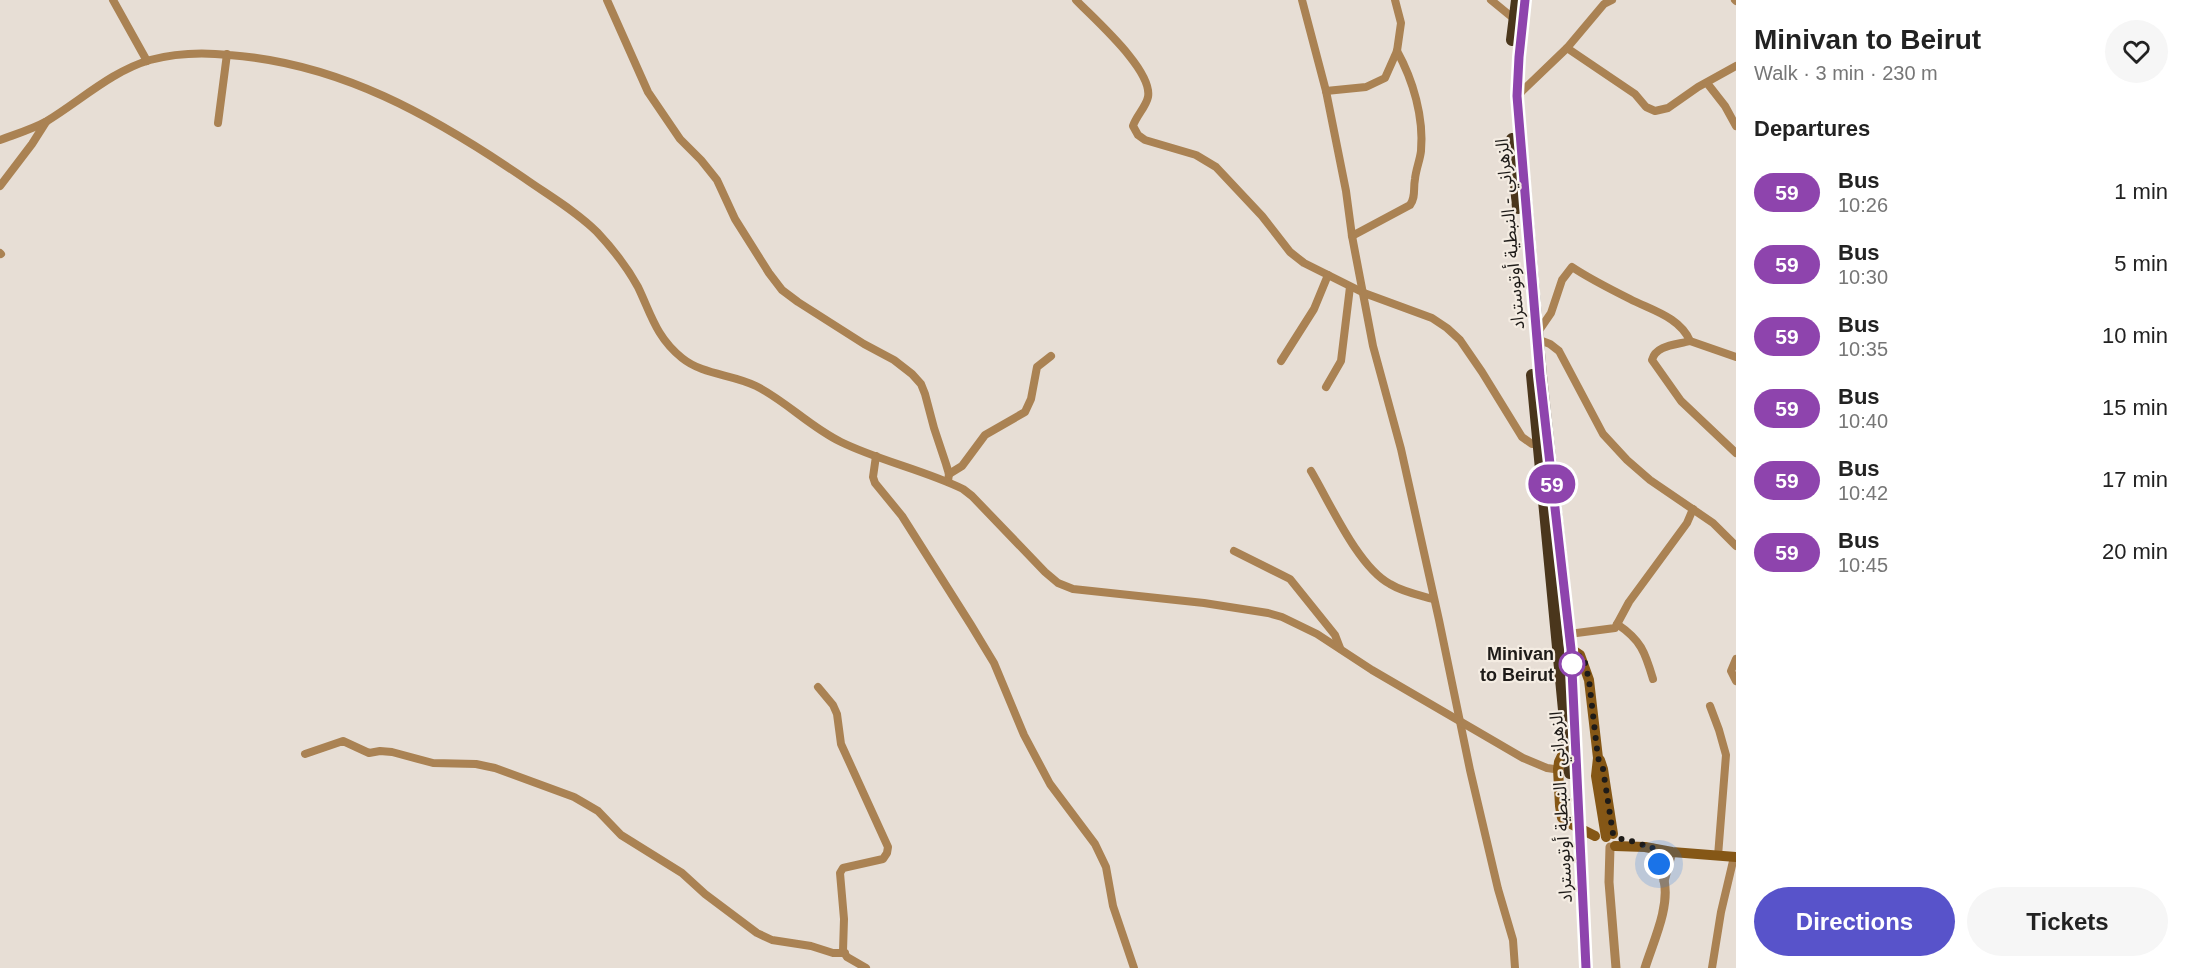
<!DOCTYPE html>
<meta charset="utf-8">
<style>
body{margin:0;font-family:Arial,"Noto Sans Arabic",sans-serif;background:#f6f6f6;color:#222;height:100vh;display:flex;flex-direction:column;font-size:22px;white-space:nowrap}
*{box-sizing:border-box;margin:0}
p{font-size:20px;color:#767676}
.icon{flex:none;width:33px;height:33px;fill:none;stroke:currentColor;stroke-width:2;stroke-linecap:round;stroke-linejoin:round}
.map{position:relative;flex:1;overflow:hidden}
.sheet{display:flex;flex-direction:column;background:#fff;width:450px}
.sheet>*{flex:none}
.badge{padding:0 12px;border-radius:20px;font-size:21px;line-height:39px}
.you{position:absolute;width:30px;height:30px;margin:-15px;border:4px solid #fff;border-radius:50%;background:#1a73e8;box-shadow:0 0 0 9px #1a73e833}
.map>.badge{position:absolute;translate:-50% -50%;box-shadow:0 0 0 3px #fff}
h2{padding:0 18px;font-size:22px;line-height:54px}
.round{display:grid;place-items:center;flex:none;width:63px;height:63px;border-radius:32px;background:#f6f6f6}
.overview{display:flex;align-items:center;justify-content:space-between;height:102px;padding:0 18px}
h1{font-size:28px;font-weight:600;line-height:45px}
.action{display:flex;gap:12px;margin-top:auto;padding:12px 18px}
.action a{flex:1;height:69px;border-radius:36px;background:#5853ca;color:#fff;font-size:24px;font-weight:600;line-height:69px;text-align:center}
.action a+a{background:#f6f6f6;color:#222}
ul{padding:0;list-style:none}
li{display:flex;align-items:center;gap:18px;height:72px;padding:0 18px}
li div{flex:1}
li b{display:block;font-size:22px}
li em{font-style:normal}
li .badge{min-width:66px;font-weight:700;text-align:center}
main{display:flex;flex:1;min-height:0}
.map>svg:first-child{display:block}
.lines{fill:none;stroke-linecap:round;stroke-linejoin:round}
.minor{stroke:#aa8253;stroke-width:8}
.tertiary{stroke:#aa8253;stroke-width:9}
.secondary{stroke:#855716;stroke-width:10}
.trunk{stroke:#4a361c;stroke-width:12}
.secondary-bridge{stroke:#855716;stroke-width:10}
.line-casing{stroke:#fff;stroke-width:14}
.line{stroke:#8e44ad;stroke-width:9}
.walk{stroke:#1e1b18;stroke-width:6;stroke-dasharray:0 10.8}
.stop-dot{fill:#fff;stroke:#8e44ad;stroke-width:3}
.labels{text-anchor:middle;dominant-baseline:central;stroke-width:4.5;stroke-linejoin:round;paint-order:stroke}
.street-label{font-size:18px;fill:#1e1b18;stroke:#f4ece2}
.stop-label{font-size:18px;font-weight:bold;fill:#1e1b18;stroke:#f4ece2;text-anchor:end}
</style>
<main>
<div class="map">
<svg width="1736" height="968" viewBox="0 0 1736 968">
<rect width="100%" height="100%" fill="#e7ded5"/>
<g class="lines">
<g class="minor">
<polyline points="113,0 147,61"/>
<polyline points="607,0 648,92 680,139 701,160 717,180 735,219 769,273 782,290 798,302 864,344 894,360 912,374 921,384 925,394 934,428 946,464 949,474 948,481"/>
<path d="M 1076,0 C 1094,19 1153,70 1148,97 C 1146,107 1136,116 1133,126 L 1138,135 L 1145,140 L 1196,155 L 1216,167 L 1262,216 L 1290,252 L 1304,263 L 1364,293 L 1432,318 L 1447,328 L 1460,340 L 1482,372 L 1522,437 L 1532,444 L 1539,444"/>
<polyline points="1302,0 1326,91 1346,191 1352,236 1373,346 1401,449 1439,620 1470,770 1498,889 1513,940 1515,968"/>
<polyline points="1491,0 1513,18"/>
<polyline points="1735,0 1736,1"/>
<polyline points="1567,48 1635,94 1646,107 1655,111 1668,108 1698,87 1736,66"/>
<polyline points="1707,83 1725,106 1736,126"/>
<polyline points="1326,91 1366,87 1385,78 1397,51 1401,23 1395,0"/>
<polyline points="1517,96 1567,48 1604,4 1612,0"/>
<polyline points="218,123 227,54"/>
<path d="M 0,140 C 16,134 33,129 47,121 C 80,101 112,71 150,60 C 176,53 202,52 229,55 C 340,63 433,116 524,178 C 548,195 576,211 597,232 C 612,248 627,267 638,287 C 651,314 656,337 682,358 C 703,375 732,374 756,386 C 786,401 810,427 841,442 C 880,461 924,470 963,489 L 972,496 L 1045,572 L 1058,583 L 1073,589 L 1204,603 L 1268,613 L 1282,617 L 1317,634 L 1372,670 L 1523,758 L 1547,768 L 1561,770"/>
<polyline points="0,186 32,144 46,122"/>
<path d="M 1352,236 L 1410,205 C 1416,197 1413,189 1415,179 C 1416,169 1420,160 1421,151 C 1424,117 1413,80 1397,51"/>
<polyline points="0,253 1,254"/>
<path d="M 1538,332 L 1551,313 L 1562,280 L 1572,267 C 1590,279 1610,289 1630,299 C 1651,310 1680,317 1690,341 L 1736,357"/>
<polyline points="1537,339 1550,344 1559,351 1603,434 1627,460 1650,480 1713,523 1736,546"/>
<path d="M 1690,341 C 1676,345 1656,345 1652,360 L 1681,401 L 1736,453"/>
<polyline points="1281,361 1314,309 1328,275"/>
<polyline points="1326,387 1341,361 1350,287"/>
<polyline points="876,456 873,477 875,483 902,516 971,625 994,663 1024,735 1050,784 1095,844 1106,867 1113,906 1134,968"/>
<path d="M 1311,471 C 1330,503 1358,567 1390,584 C 1403,592 1419,595 1433,599"/>
<polyline points="949,474 962,466 985,435 1025,412 1031,399 1037,367 1051,356"/>
<polyline points="1234,551 1290,579 1335,635 1340,648"/>
<path d="M 1617,624 C 1641,640 1645,652 1653,679"/>
<polyline points="1569,634 1615,628 1629,602 1687,523 1693,509"/>
<polyline points="1736,659 1731,671 1736,681"/>
<polyline points="818,687 833,705 837,714 841,744 888,847 887,853 883,859 843,868 840,873 844,919 843,951 847,957 866,968"/>
<polyline points="1710,706 1719,730 1726,755 1718,856"/>
<polyline points="305,754 343,741 369,753 380,751 392,752 433,763 476,764 495,768 574,797 598,811 621,835 682,873 705,894 757,933 772,940 811,946 833,953 845,953"/>
<polyline points="1712,968 1721,912 1734,857"/>
</g>
<g class="tertiary">
<polyline points="1610,847 1609,882 1616,968"/>
<polyline points="1664,881 1672,852"/>
<path d="M 1645,968 C 1653,942 1670,908 1664,880 C 1662,869 1657,859 1653,848"/>
</g>
<g class="secondary">
<polyline points="1571,649 1580,655 1589,680 1598,758 1596,776 1606,837"/>
<polyline points="1568,743 1559,762 1558,769 1560,806 1562,818 1569,823"/>
<polyline points="1600,760 1603,769 1613,834"/>
<polyline points="1615,846 1645,847 1672,852 1736,857"/>
</g>
<g class="trunk">
<polyline points="1525,0 1519,57 1517,96 1541,376 1571,649 1586,968"/>
<polyline points="1512,40 1517,0"/>
<polyline points="1512,139 1518,208"/>
<polyline points="1532,375 1570,773"/>
</g>
<polyline class="secondary-bridge" points="1569,823 1595,836"/>
</g>
<g class="lines">
<g class="line-casing">
<polyline id="line" points="1525,0 1519,57 1517,96 1540,376 1571,649 1586,968"/>
</g>
<use href="#line" class="line"/>
<path class="walk" d="M 1572,664 L 1580,655 L 1585,663 L 1589,680 L 1598,758 L 1603,769 L 1613,834 C 1620,841 1628,839 1638,843 C 1644,845 1647,847 1653,848 L 1659,864"/>
</g>
<circle class="stop-dot" cx="1572" cy="664" r="12"/>
<g class="labels">
<g class="street-label">
<text transform="translate(1510 234) rotate(-95)">الزهراني - النبطية أوتوستراد</text>
<text transform="translate(1561 807) rotate(-93)">الزهراني - النبطية أوتوستراد</text>
</g>
<g class="stop-label">
<text x="1554" y="654">Minivan<tspan x="1554" dy="21">to Beirut</tspan></text>
</g>
</g>
</svg>
<div class="you" style="left:1659px;top:864px"></div>
<b class="badge" style="left:1552px;top:484px;background:#8e44ad;color:#fff">59</b>
</div>
<section class="sheet">
<div class="overview"><div><h1>Minivan to Beirut</h1><p>Walk · 3 min · 230 m</p></div><a class="round"><svg class="icon" aria-label="heart" viewBox="0 0 24 24"><path d="M12 20l-8-8c-3-5 5-10 8-4 3-6 11-1 8 4z"/></svg></a></div>
<h2>Departures</h2>
<ul>
<li><span class="badge" style="background:#8e44ad;color:#fff">59</span><div><b>Bus</b><p>10:26</p></div><em>1 min</em></li>
<li><span class="badge" style="background:#8e44ad;color:#fff">59</span><div><b>Bus</b><p>10:30</p></div><em>5 min</em></li>
<li><span class="badge" style="background:#8e44ad;color:#fff">59</span><div><b>Bus</b><p>10:35</p></div><em>10 min</em></li>
<li><span class="badge" style="background:#8e44ad;color:#fff">59</span><div><b>Bus</b><p>10:40</p></div><em>15 min</em></li>
<li><span class="badge" style="background:#8e44ad;color:#fff">59</span><div><b>Bus</b><p>10:42</p></div><em>17 min</em></li>
<li><span class="badge" style="background:#8e44ad;color:#fff">59</span><div><b>Bus</b><p>10:45</p></div><em>20 min</em></li>
</ul>
<div class="action"><a>Directions</a><a>Tickets</a></div>
</section>
</main>
